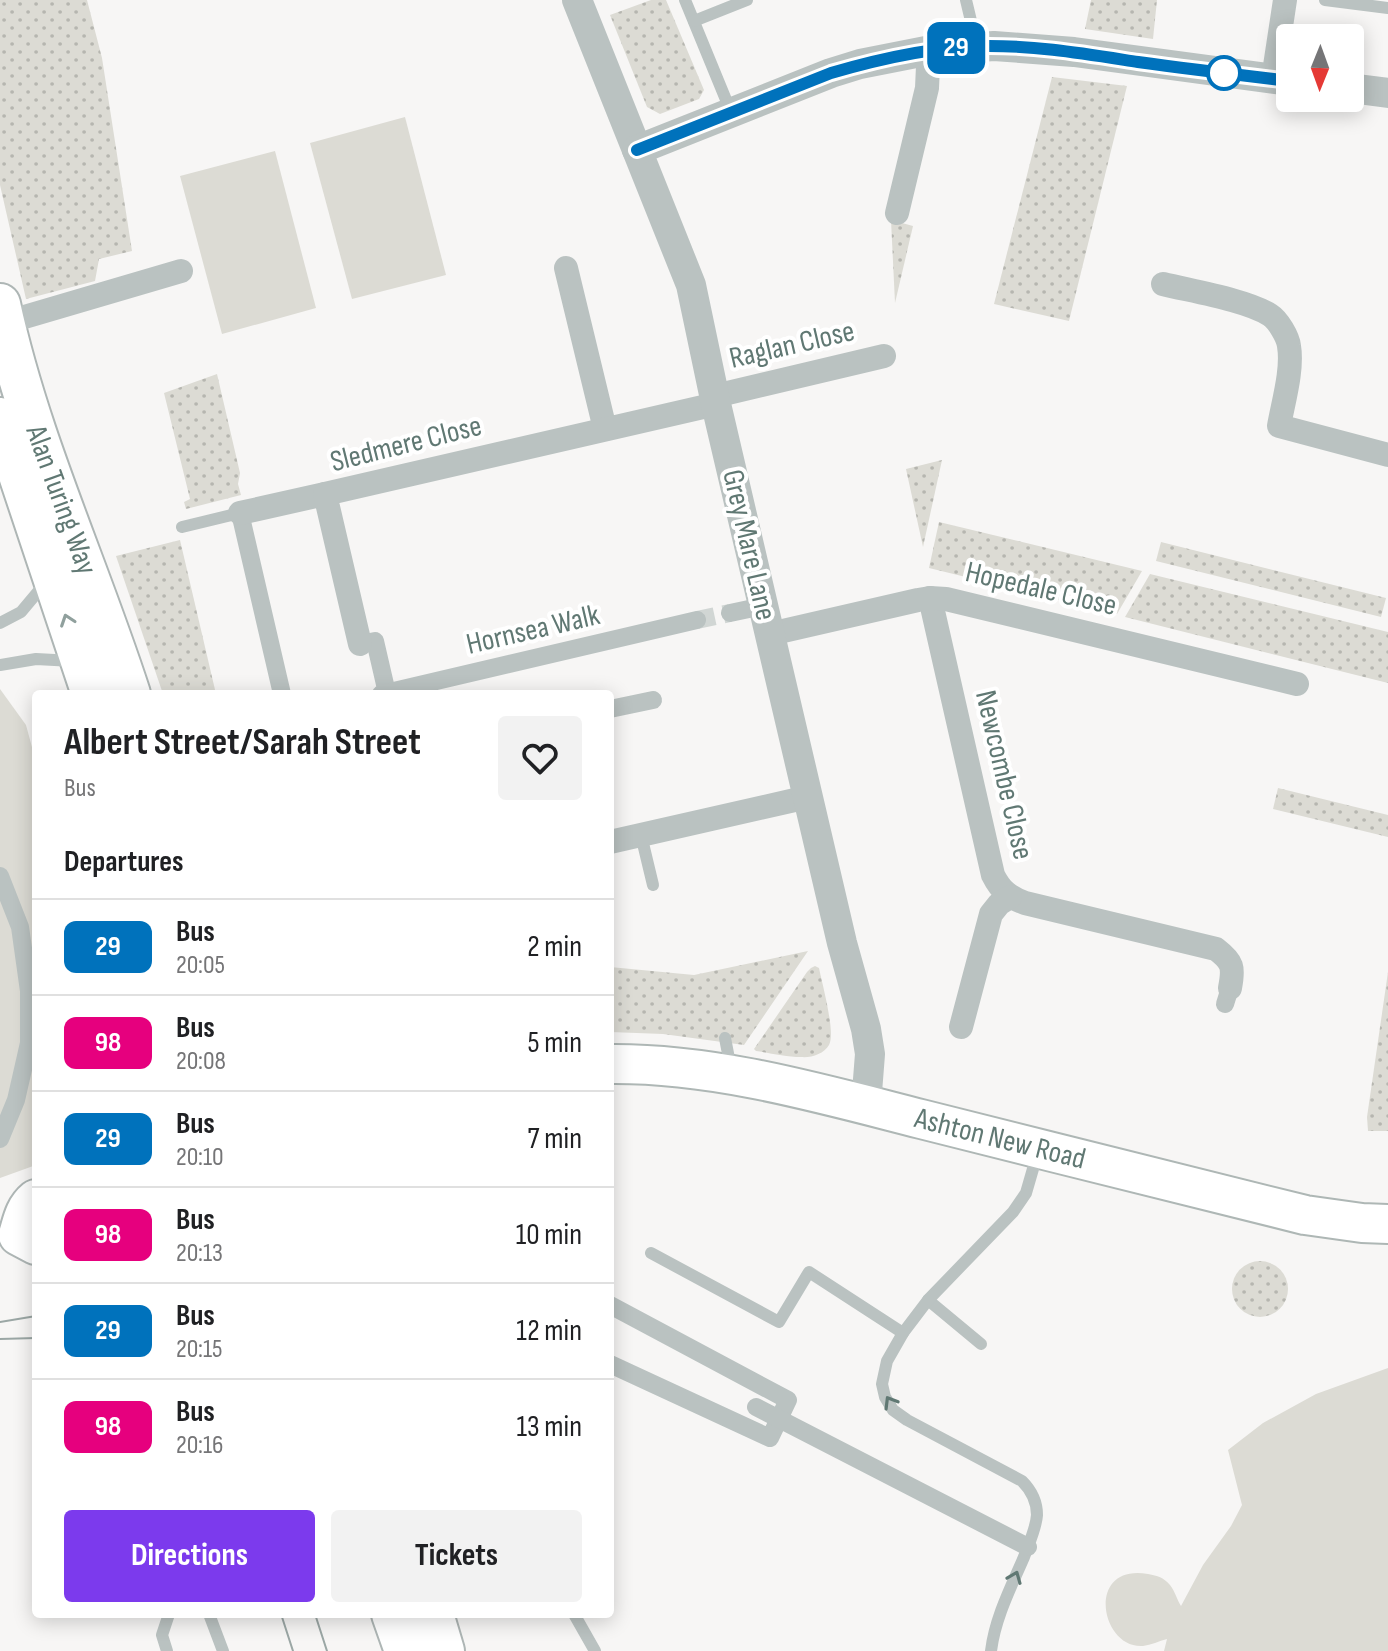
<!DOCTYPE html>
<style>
body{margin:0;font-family:"Sofia Sans Condensed",sans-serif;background:#f2f2f2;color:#202124;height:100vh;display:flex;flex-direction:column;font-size:30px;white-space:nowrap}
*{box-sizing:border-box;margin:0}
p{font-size:26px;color:#757577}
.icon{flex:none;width:44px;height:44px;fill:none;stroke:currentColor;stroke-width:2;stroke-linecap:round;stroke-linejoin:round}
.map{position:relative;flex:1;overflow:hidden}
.drawer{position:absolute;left:32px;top:690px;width:582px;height:928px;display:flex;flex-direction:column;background:#fff;border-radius:8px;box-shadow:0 4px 20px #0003}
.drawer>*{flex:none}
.badge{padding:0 16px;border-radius:12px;font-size:28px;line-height:52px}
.needle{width:52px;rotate:181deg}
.buttons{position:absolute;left:1276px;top:24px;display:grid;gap:16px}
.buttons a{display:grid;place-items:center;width:88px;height:88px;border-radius:8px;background:#fff;box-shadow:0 4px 20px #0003;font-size:40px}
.map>.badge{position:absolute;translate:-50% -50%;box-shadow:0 0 0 4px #fff}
h2{padding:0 32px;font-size:30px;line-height:72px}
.round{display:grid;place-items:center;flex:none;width:84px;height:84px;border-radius:8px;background:#f2f2f2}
.summary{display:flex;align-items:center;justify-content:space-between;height:136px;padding:0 32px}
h1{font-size:38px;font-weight:700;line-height:60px}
.primary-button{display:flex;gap:16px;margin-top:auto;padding:16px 32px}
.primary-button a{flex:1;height:92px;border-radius:8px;background:#7c3aed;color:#fff;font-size:32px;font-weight:700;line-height:92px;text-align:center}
.primary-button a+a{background:#f2f2f2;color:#202124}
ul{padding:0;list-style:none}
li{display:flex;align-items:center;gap:24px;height:96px;padding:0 32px;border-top:2px solid #e0e0e0}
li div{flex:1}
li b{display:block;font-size:30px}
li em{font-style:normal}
li .badge{min-width:88px;font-weight:700;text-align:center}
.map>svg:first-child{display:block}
.grass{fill:url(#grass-dots)}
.garden{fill:#dcdbd4}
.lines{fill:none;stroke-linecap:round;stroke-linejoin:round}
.pedestrian-tunnel{stroke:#d1d6d4;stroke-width:18;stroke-dasharray:18 9;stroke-linecap:butt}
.primary-casing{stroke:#aeb7b5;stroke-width:42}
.trunk-casing{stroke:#aeb6b5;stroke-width:44}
.service{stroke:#bac2c1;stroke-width:12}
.pedestrian{stroke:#bac2c1;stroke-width:18}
.minor{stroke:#bac2c1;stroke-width:24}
.tertiary{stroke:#bac2c1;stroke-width:30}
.primary{stroke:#fff;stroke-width:38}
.trunk{stroke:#fff;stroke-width:40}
.tram{stroke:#9ba7a5;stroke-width:2}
.oneway{stroke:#90a09d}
.oneway2{stroke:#607873}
.line-casing{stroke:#fff;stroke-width:18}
.line{stroke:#0072bc;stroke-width:12}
.stop-dot{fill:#fff;stroke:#0072bc;stroke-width:4}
.labels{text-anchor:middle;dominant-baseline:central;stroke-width:8;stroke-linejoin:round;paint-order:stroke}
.street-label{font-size:30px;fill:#607873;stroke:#fff}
</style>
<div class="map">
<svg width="1388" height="1651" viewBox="0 0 1388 1651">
<defs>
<pattern id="grass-dots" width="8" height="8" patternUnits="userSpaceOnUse" patternTransform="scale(2)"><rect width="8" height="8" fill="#dcdbd4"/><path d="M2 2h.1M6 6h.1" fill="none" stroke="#b6b6b0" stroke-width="1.8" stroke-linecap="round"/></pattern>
</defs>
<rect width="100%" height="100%" fill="#f7f6f5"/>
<g class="grass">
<polygon points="0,0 87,0 102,58 132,251 99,259 95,281 26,299 0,185"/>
<polygon points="651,0 666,0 704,90 699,99 660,114 647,107 610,15"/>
<polygon points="1091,0 1157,0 1153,39 1085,29"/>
<polygon points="1052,77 1127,86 1069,321 994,304"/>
<polygon points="891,220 913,226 895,303"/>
<polygon points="217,374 240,473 238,484 241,495 186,509 184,502 190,499 164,393"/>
<polygon points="942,460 923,547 906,469"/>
<polygon points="939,522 1142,571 1117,614 929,568"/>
<polygon points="180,540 216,694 163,694 116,556"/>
<polygon points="1161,542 1386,598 1381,617 1156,561"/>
<polygon points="1150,574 1388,632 1388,683 1125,617"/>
<polygon points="1278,788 1388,815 1388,837 1273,809"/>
<polygon points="808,951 744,1045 663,1034 610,1032 610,967 694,975"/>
<path d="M 815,966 L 819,968 C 822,983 836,1033 829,1045 C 824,1054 811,1058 801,1057 C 786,1057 770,1053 756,1051 L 754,1049 L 807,972 L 811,968 Z"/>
<polygon points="1388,972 1388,1131 1368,1131 1367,1117"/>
<circle cx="1260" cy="1289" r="28"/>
</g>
<g class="garden">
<polygon points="405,117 446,275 352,299 310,143"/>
<polygon points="275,151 316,308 222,334 180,176"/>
<polygon points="0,689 26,725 36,762 36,1165 0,1178"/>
<path d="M 1388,1368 L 1388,1651 L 1164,1651 L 1167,1639 C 1159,1641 1151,1645 1143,1646 C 1100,1649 1085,1563 1148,1574 C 1158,1576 1163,1577 1170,1585 C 1175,1591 1177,1600 1181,1606 L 1203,1565 L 1231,1526 L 1242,1505 L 1228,1450 L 1263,1423 L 1316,1394 Z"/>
</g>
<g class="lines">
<polyline class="pedestrian-tunnel" points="697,620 730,613"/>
<g class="primary-casing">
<path id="primary" d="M 610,1064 C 715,1063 819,1093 921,1119 C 1049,1151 1177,1184 1305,1215 L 1362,1223 L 1388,1224"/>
</g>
<g class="trunk-casing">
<g id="trunk">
<path d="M 0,304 C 29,439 88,564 130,694"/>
<polyline points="0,418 92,694"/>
<path d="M 36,1200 C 25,1209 23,1222 19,1235 L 36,1244"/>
<polyline points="392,1614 405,1651"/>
<polyline points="433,1614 444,1651"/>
</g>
</g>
<g class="service">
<polyline points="685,0 731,112"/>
<polyline points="966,0 977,46"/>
<polyline points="1325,0 1388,8"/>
<polyline points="694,21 747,0"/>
<polyline points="182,527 240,513"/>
<polyline points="0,623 21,612 47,581"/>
<polyline points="0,665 36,659 73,661"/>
<polyline points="641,835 653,885"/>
<polyline points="725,1038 731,1069"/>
<polyline points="651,1253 779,1322 809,1272 903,1333"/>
<polyline points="928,1300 981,1344"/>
<polyline points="209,1614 223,1651"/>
<polyline points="574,1614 595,1651"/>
<polyline points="167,1651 162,1635 169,1614"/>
<path d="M 991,1651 C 995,1618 1011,1587 1024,1557 C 1029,1543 1036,1529 1037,1515 C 1037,1502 1031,1490 1022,1481 L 907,1420 L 893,1410 L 885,1397 L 882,1384 L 887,1361 L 903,1333 L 928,1300 L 1013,1212 L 1026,1193 L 1037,1155"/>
</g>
<g class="pedestrian">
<polyline points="240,513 282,694"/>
<polyline points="730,613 763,606"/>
<polyline points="360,644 375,641 387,693"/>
<polyline points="381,694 697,620"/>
<polyline points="610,709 653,700"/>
<polyline points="0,876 20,927 29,991 29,1043 16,1100 0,1139"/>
<polyline points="1225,1004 1230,988"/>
<polyline points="610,1305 788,1400 770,1438 610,1364"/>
<polyline points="756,1407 1028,1547"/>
</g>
<g class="minor">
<polyline points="1273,79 1285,0"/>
<polyline points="897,213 927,88 928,66 926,51"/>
<polyline points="566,268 605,429"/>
<path d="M 1163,284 C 1191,291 1247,300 1270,315 C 1278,320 1288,337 1289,346 C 1293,370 1283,403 1279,426 L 1388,455"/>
<polyline points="4,323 181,271"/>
<polyline points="715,396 884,356"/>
<polyline points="240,513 325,494"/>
<path d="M 930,598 L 993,875 C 1001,891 1009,897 1025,903 L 1216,949 C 1233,962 1234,967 1230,988"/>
<polyline points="770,634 918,600 930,598 946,599 1297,684"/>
<polyline points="360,644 325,494 716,404"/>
<polyline points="610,842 808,797"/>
<polyline points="961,1027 991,914 999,904 1010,897"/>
</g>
<g class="tertiary">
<polyline points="577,0 691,285 716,404 842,943 866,1029 870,1054 866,1105"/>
<polyline points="1350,88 1388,93"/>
<polyline points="637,150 831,73 860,64 926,51 994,46 1074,52 1290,81"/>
</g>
<use href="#primary" class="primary"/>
<use href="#trunk" class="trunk"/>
<g class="tram">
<polyline points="0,1322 36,1316"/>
<polyline points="0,1339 36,1338"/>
<polyline points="281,1614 293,1651"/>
<polyline points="315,1614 327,1651"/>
</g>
</g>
<defs><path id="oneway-chevron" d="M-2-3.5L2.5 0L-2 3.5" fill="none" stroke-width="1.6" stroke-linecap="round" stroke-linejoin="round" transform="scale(2)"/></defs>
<use class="oneway" href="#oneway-chevron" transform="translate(67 620) rotate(-109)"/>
<g class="oneway2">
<use href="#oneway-chevron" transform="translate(890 1402) rotate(-121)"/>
<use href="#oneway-chevron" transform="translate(1015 1577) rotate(-68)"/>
</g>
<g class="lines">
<g class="line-casing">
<path id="line" d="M 637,150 L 831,73 C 879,59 930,47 981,46 C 1034,45 1086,54 1138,62 C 1189,69 1239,75 1290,81"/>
</g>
<use href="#line" class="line"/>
</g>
<circle class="stop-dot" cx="1224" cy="73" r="16"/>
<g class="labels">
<g class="street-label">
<text transform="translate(792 345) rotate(-13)">Raglan Close</text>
<text transform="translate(406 444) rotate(-14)">Sledmere Close</text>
<text transform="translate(61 500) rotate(70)">Alan Turing Way</text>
<text transform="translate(749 545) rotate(77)">Grey Mare Lane</text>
<text transform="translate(1041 589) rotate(13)">Hopedale Close</text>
<text transform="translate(533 630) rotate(-13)">Hornsea Walk</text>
<text transform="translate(1004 775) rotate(77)">Newcombe Close</text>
<text transform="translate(1000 1139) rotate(14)">Ashton New Road</text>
</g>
</g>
</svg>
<div class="buttons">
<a><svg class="needle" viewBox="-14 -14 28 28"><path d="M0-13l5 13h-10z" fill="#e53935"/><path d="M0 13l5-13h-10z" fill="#757577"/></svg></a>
</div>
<b class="badge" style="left:956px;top:48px;background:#0072bc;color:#fff">29</b>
<section class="drawer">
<div class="summary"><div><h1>Albert Street/Sarah Street</h1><p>Bus</p></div><a class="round"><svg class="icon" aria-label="heart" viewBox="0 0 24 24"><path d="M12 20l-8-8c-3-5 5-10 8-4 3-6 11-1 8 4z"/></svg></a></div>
<h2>Departures</h2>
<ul>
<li><span class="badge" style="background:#0072bc;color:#fff">29</span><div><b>Bus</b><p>20:05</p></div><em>2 min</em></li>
<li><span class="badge" style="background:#e6007e;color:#fff">98</span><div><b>Bus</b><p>20:08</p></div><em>5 min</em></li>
<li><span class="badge" style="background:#0072bc;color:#fff">29</span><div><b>Bus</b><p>20:10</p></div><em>7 min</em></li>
<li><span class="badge" style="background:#e6007e;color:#fff">98</span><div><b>Bus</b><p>20:13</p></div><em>10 min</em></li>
<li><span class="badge" style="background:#0072bc;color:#fff">29</span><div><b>Bus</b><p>20:15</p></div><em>12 min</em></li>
<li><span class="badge" style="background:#e6007e;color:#fff">98</span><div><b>Bus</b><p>20:16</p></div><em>13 min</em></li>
</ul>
<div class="primary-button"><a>Directions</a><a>Tickets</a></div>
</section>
</div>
